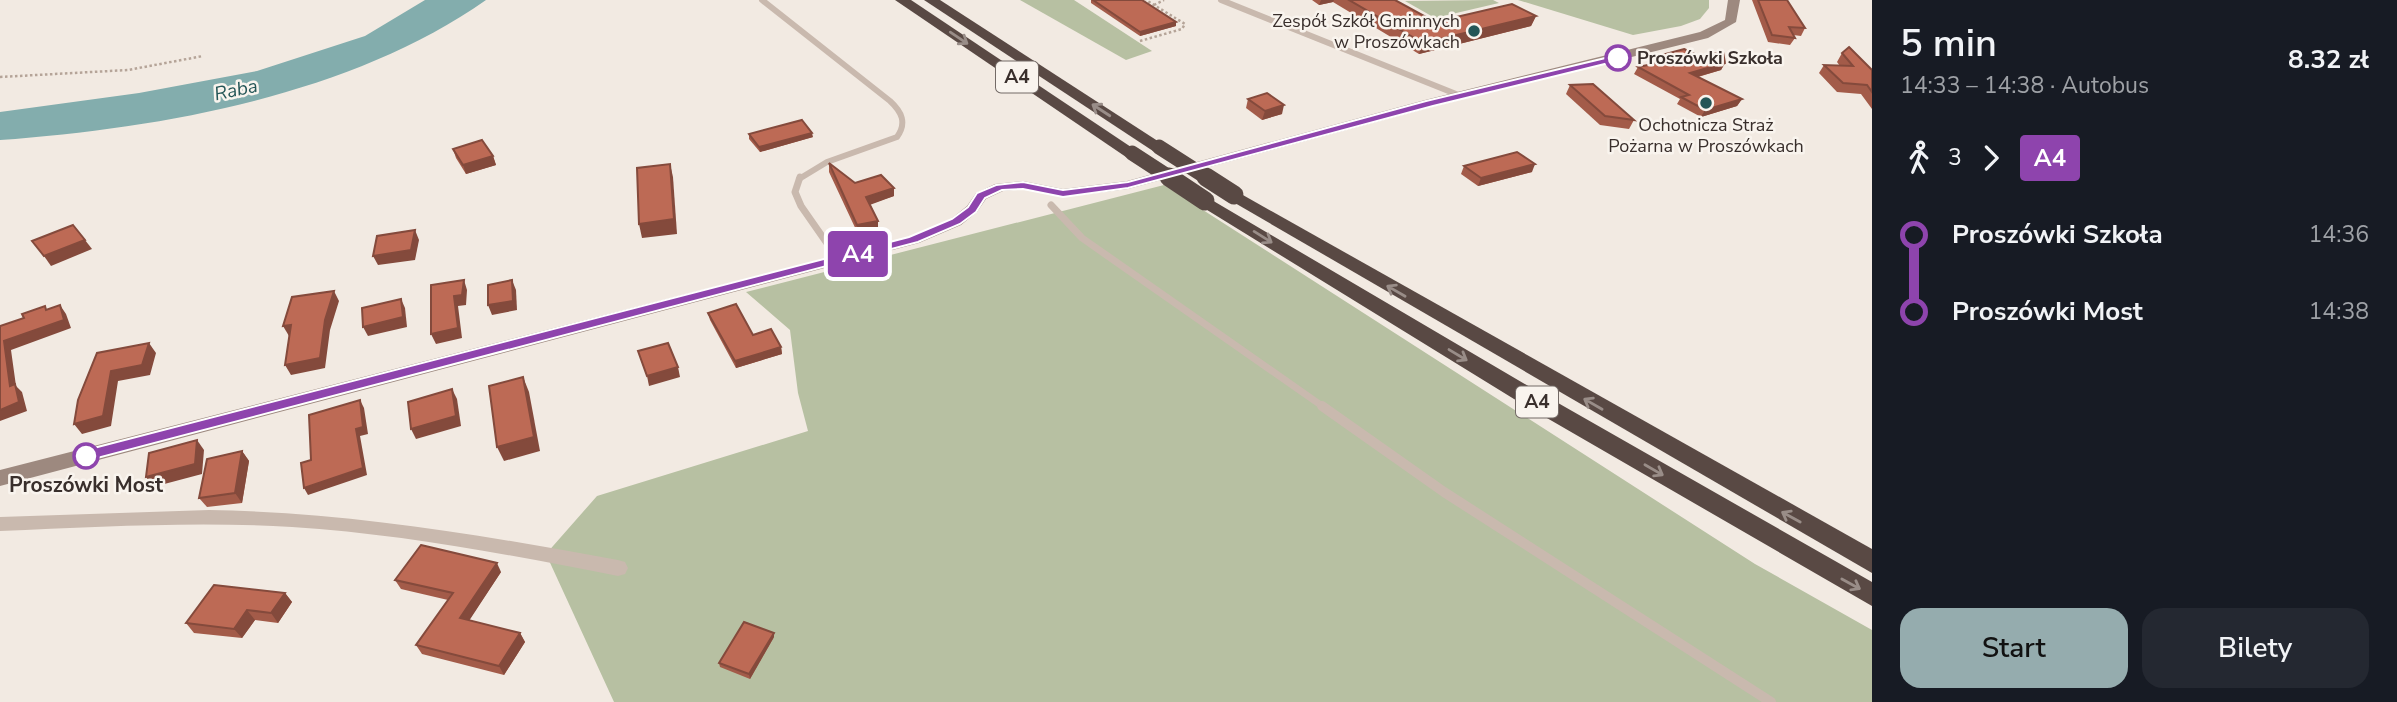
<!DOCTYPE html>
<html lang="pl">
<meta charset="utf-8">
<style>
body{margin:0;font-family:"Nunito Sans",sans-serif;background:#242831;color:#f1f3f6;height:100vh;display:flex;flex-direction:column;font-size:26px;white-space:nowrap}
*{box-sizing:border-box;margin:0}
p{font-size:23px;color:#9ea1a6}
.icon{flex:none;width:38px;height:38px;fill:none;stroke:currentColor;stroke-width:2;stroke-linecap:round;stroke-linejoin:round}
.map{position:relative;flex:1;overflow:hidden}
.details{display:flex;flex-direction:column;background:#171b24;width:525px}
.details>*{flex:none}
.badge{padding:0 14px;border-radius:5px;font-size:24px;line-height:46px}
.map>.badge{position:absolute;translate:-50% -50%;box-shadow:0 0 0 4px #fff}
.legs{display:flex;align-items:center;gap:10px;height:77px;padding:0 28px;font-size:23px}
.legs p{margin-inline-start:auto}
.headline{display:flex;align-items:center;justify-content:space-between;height:119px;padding:0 28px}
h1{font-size:38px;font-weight:600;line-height:52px}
.primary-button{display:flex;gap:14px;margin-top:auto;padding:14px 28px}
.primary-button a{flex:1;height:80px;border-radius:21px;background:#95acae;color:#111;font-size:28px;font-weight:600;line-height:80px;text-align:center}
.primary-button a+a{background:#242831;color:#f1f3f6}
ul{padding:0 28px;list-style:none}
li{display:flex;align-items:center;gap:24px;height:77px;font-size:26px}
li i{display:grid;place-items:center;width:10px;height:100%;margin:0 9px;background:currentColor}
li i::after{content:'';width:18px;height:18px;margin:-9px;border:5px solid;border-radius:50%;background:#171b24}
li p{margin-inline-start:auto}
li:first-child i{background:linear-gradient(#0000 50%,currentColor 0)}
li:last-child i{background:linear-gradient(currentColor 50%,#0000 0)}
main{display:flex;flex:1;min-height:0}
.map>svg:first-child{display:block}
.green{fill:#b7c0a2}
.water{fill:#83adad}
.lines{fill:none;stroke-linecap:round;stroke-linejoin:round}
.path{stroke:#b5a498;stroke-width:2.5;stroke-dasharray:2.5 2.5;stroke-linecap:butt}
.service-far2{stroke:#c9b9ae;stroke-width:6}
.service-far1{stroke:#c9b9ae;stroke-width:7}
.service{stroke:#c9b9ae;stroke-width:10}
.minor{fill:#c9b9ae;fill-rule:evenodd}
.secondary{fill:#9d897f;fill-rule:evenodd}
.motorway{fill:#594944;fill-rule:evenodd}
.motorway-bridge-far1{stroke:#594944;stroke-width:15}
.motorway-bridge{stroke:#594944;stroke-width:19}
.wall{fill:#a35b49}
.shaded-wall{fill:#844a3c}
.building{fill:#bd6a55;stroke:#844a3c;stroke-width:2}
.oneway{stroke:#998d88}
.line-1{fill:#8e44ad;stroke:#fff;stroke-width:2}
.poi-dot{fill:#245657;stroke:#f9f4ee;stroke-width:2.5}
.stop-1-dot{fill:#fff;stroke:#8e44ad;stroke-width:3.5}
.labels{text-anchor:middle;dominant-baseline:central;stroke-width:5;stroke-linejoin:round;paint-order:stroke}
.far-poi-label{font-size:18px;fill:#392f2c;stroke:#f9f4ee;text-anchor:end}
.far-stop-label{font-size:18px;font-weight:bold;fill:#392f2c;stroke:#f9f4ee;text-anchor:start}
.shield{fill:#f9f4ee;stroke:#736a66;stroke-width:2}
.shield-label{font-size:19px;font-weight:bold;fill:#392f2c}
.far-water-label{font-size:19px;font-style:italic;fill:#245657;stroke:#f9f4ee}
.stop-label{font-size:21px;font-weight:bold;fill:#392f2c;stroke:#f9f4ee}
</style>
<main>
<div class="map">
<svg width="1872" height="702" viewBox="0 0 1872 702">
<rect width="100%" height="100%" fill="#f2eae2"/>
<g class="green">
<polygon points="1020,0 1074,0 1152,51 1126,60"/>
<polygon points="1493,0 1499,3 1435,18 1405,1"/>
<polygon points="1518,0 1709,0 1709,8 1700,19 1681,26 1633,35"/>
<polygon points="1164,185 1755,564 1872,630 1872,702 614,702 546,554 597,496 808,431 798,393 790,330 746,292"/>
</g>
<path class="water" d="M 425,0 L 486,0 C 351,95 162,128 0,140 L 0,112 L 139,93 L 257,71 L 365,36 Z"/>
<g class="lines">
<g class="path">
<polyline points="1154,5 1164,0"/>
<polyline points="1140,41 1182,29 1185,24 1146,0"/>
<polyline points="0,77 128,70 203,56"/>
</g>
<g class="service-far2">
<path d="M 762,0 L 890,101 C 902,112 907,123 897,137 L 827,162 L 799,179"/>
<polyline points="1221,0 1461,96"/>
</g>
<g class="service-far1">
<polyline points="800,177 795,192 801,206 838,259"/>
<polyline points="1051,205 1082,238 1325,408"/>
</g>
<polyline class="service" points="1322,406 1444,492 1771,702"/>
<path class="minor" d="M 209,510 C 347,512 482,535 618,560 L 625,562 L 628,568 L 625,574 L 618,576 C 511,555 402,534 292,527 C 195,521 97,527 0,531 L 0,517 Z"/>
<polygon class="secondary" points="1728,0 1740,0 1736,22 1708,38 1435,106 1128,189 1063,197 1023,189 1003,191 986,199 977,212 961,225 919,243 0,486 0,470 909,237 951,219 967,206 976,193 995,184 1023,181 1063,189 1127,181 1425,100 1700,32 1725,20"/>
<g class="motorway">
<polygon points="895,0 911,0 1140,153 1132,158 1126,157"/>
<polygon points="924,0 940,0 1167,147 1159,152 1153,151"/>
<polygon points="1234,190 1872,549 1872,573 1228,199 1225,195 1228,191"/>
<polygon points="1205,196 1530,387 1872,582 1872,606 1514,399 1199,205 1196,201"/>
</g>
<g class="motorway-bridge-far1">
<polyline points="1159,147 1209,179"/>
<polyline points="1132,153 1172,179"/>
</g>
<g class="motorway-bridge">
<polyline points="1169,177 1205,201"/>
<polyline points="1206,177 1234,195"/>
</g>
</g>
<g class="wall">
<polygon points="1091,0 1142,0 1176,26 1140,36 1091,3"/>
<polygon points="1312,0 1395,0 1435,22 1536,16 1531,26 1419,54 1333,2 1319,5"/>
<polygon points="1752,0 1787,0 1805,28 1801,36 1793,35 1795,38 1790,45 1768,42"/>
<polygon points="1842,53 1872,70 1872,109 1861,94 1837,92 1819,73 1824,65 1840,66 1837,62"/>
<polygon points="1658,56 1699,56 1725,63 1721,70 1698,77 1742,99 1737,106 1701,117 1677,104 1680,99 1634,74 1638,67 1656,64 1654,63"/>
<polygon points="1570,85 1634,120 1629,129 1600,125 1566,94"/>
<polygon points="1248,99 1282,114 1262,120 1246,108"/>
<polygon points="749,134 813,137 760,152 749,139"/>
<polygon points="453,149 493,156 496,165 466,174 456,158"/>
<polygon points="829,163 855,183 894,188 894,196 870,204 878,221 878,230 858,234 829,172"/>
<polygon points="1464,166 1532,172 1478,186 1461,174"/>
<polygon points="708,313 753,335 781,347 782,354 736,368 710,320"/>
<polygon points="242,451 249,461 242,503 207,507 199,498"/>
<polygon points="501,572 469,620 520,633 525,642 504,675 422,654 416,645 448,600 401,589 395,580"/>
<polygon points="285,593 292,602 278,623 255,620 242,638 194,633 186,623"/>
<polygon points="774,637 750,679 720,667 719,663"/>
</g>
<g class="shaded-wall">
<polygon points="1321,0 1334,0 1333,2 1319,5"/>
<polygon points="1536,16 1531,26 1419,54 1423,43"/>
<polygon points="1176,22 1176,26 1140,36 1140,32"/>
<polygon points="1725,63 1721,70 1686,80 1690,73"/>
<polygon points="1742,99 1737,106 1701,117 1705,110"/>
<polygon points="1284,105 1282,114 1262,120 1265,111"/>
<polygon points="812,133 813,137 760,152 759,147"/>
<polygon points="493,156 496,165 466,174 463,165"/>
<polygon points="670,164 673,177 677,234 642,238 639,224"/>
<polygon points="1535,164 1532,172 1478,186 1481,178"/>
<polygon points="894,188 894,196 867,206 866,197"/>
<polygon points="878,221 878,230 858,234 857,225"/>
<polygon points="415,230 419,240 415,260 378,265 373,256"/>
<polygon points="85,240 92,249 51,266 44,256"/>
<polygon points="464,280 467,290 466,305 458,306 462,338 436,344 431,334"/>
<polygon points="512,280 516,290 517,310 492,315 488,305"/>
<polygon points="334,291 339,301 330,330 325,368 291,375 285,365 325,320"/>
<polygon points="401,299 405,308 407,327 368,336 363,327"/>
<polygon points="60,305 66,314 71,328 11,350 16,386 22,392 27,411 0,421 0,410 10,386 4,341"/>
<polygon points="291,325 297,335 289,336 283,326"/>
<polygon points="149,343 156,353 150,375 118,381 111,426 82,434 74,424 111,371"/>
<polygon points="781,347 782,354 736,368 735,361"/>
<polygon points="678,367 680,377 649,386 647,376"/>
<polygon points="523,377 529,392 540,451 504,461 497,447"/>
<polygon points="452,389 457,399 461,426 416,439 411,429"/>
<polygon points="360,400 364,408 368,434 360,436 367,475 308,495 304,488 356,429"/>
<polygon points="197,440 204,450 202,474 153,487 146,477"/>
<polygon points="242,451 249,461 242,503 235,493"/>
<polygon points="497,563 501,572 465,627 460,618"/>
<polygon points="285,593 292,602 278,623 271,613"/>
<polygon points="247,610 255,620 242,638 234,629"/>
<polygon points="520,633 525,642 504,675 499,666"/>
<polygon points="774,633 774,637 750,679 749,674"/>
</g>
<g class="building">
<polygon points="1093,0 1142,0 1176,22 1140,32"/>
<polygon points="1349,0 1395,0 1435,22 1512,4 1536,16 1423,43"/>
<polygon points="1758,0 1787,0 1805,28 1789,27 1795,38 1772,35"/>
<polygon points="1849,47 1872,70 1872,92 1867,85 1843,83 1824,65 1853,66 1842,53"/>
<polygon points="1684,49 1699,56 1723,52 1725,63 1690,73 1742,99 1705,110 1681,97 1689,95 1638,67 1668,61 1658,56"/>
<polygon points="1593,84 1634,120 1605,116 1570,85"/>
<polygon points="1267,93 1284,105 1265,111 1248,99"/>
<polygon points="802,120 812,133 759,147 749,134"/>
<polygon points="482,140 493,156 463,165 453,149"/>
<polygon points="1517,152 1535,164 1481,178 1464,166"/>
<polygon points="829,163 855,183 881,175 894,188 866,197 878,221 857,225"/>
<polygon points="670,164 674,219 639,224 637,168"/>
<polygon points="73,225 85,240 44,256 32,241"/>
<polygon points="415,230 411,250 373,256 377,236"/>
<polygon points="464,280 462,295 454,296 458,328 431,334 431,285"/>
<polygon points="512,280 513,301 488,305 488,285"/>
<polygon points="334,291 325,320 320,358 285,365 291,325 283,326 292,297"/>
<polygon points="401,299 403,317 363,327 362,308"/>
<polygon points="736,304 753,335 771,329 781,347 735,361 708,313"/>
<polygon points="60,305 64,320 4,341 10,386 15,384 19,402 0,410 0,326 24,318 22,314 45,306 46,310"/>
<polygon points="149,343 142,365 111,371 103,416 74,424 78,400 97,353"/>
<polygon points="668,343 678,367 647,376 638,351"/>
<polygon points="523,377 534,437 497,447 489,386"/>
<polygon points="452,389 456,416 411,429 408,402"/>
<polygon points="360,400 363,427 356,429 363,468 304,488 301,463 311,460 309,415"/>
<polygon points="197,440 195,464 146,477 149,453"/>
<polygon points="242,451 235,493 199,498 207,459"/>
<polygon points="421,545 497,563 460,618 520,633 499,666 416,645 453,593 395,580"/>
<polygon points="214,585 285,593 271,613 247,610 234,629 186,623"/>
<polygon points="744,622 774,633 749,674 719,663"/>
</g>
<defs><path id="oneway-shaft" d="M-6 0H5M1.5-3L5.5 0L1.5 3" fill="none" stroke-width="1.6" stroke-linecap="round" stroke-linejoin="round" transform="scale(1.75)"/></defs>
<g class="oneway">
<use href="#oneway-shaft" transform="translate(959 38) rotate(34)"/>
<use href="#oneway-shaft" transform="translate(1101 110) rotate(-147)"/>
<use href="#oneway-shaft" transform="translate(1263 237) rotate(32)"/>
<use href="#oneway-shaft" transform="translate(1396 291) rotate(-150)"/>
<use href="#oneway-shaft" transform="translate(1458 355) rotate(31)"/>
<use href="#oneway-shaft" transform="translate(1593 404) rotate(-150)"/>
<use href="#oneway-shaft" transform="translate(1654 470) rotate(30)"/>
<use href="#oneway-shaft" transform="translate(1791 517) rotate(-151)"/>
<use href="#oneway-shaft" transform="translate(1851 584) rotate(29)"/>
</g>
<polygon class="line-1" points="1618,55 1621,60 1433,106 1128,188 1063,197 1023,189 1002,190 985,198 976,212 960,224 918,242 86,461 78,456 86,450 909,237 952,219 968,207 977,193 996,185 1023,182 1063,190 1128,182 1426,101"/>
<g class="poi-dot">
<circle cx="1474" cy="31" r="7"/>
<circle cx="1706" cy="103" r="7"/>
</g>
<g class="stop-1-dot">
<circle cx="1618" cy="58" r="12"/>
<circle cx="86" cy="456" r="12"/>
</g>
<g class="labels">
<g class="far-poi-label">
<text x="1460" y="21">Zespół Szkół Gminnych<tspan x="1460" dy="21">w Proszówkach</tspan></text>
<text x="1706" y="125" text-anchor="middle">Ochotnicza Straż<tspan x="1706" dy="21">Pożarna w Proszówkach</tspan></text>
</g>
<g class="far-stop-label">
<text x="1637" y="58">Proszówki Szkoła</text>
</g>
<g class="shield">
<rect x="996" y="61.5" width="42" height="31" rx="5"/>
<rect x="1516" y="386.5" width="42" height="31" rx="5"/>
</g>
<g class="shield-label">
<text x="1017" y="77">A4</text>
<text x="1537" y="402">A4</text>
</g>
<g class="far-water-label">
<text transform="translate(236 90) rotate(-12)">Raba</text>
</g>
<g class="stop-label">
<text x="86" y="485">Proszówki Most</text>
</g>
</g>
</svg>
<b class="badge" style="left:858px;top:254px;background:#8e44ad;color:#fff">A4</b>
</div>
<section class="details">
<div class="headline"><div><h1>5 min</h1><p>14:33 – 14:38 · Autobus</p></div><b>8.32 zł</b></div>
<div class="legs"><svg class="icon" aria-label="walk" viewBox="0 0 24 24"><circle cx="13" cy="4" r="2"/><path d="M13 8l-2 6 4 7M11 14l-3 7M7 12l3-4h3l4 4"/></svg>3<svg class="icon" aria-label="forward" viewBox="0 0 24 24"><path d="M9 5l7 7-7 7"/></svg><b class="badge" style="background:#8e44ad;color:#fff">A4</b></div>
<ul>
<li><i style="color:#8e44ad"></i><b>Proszówki Szkoła</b><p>14:36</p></li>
<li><i style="color:#8e44ad"></i><b>Proszówki Most</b><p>14:38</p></li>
</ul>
<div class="primary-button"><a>Start</a><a>Bilety</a></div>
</section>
</main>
